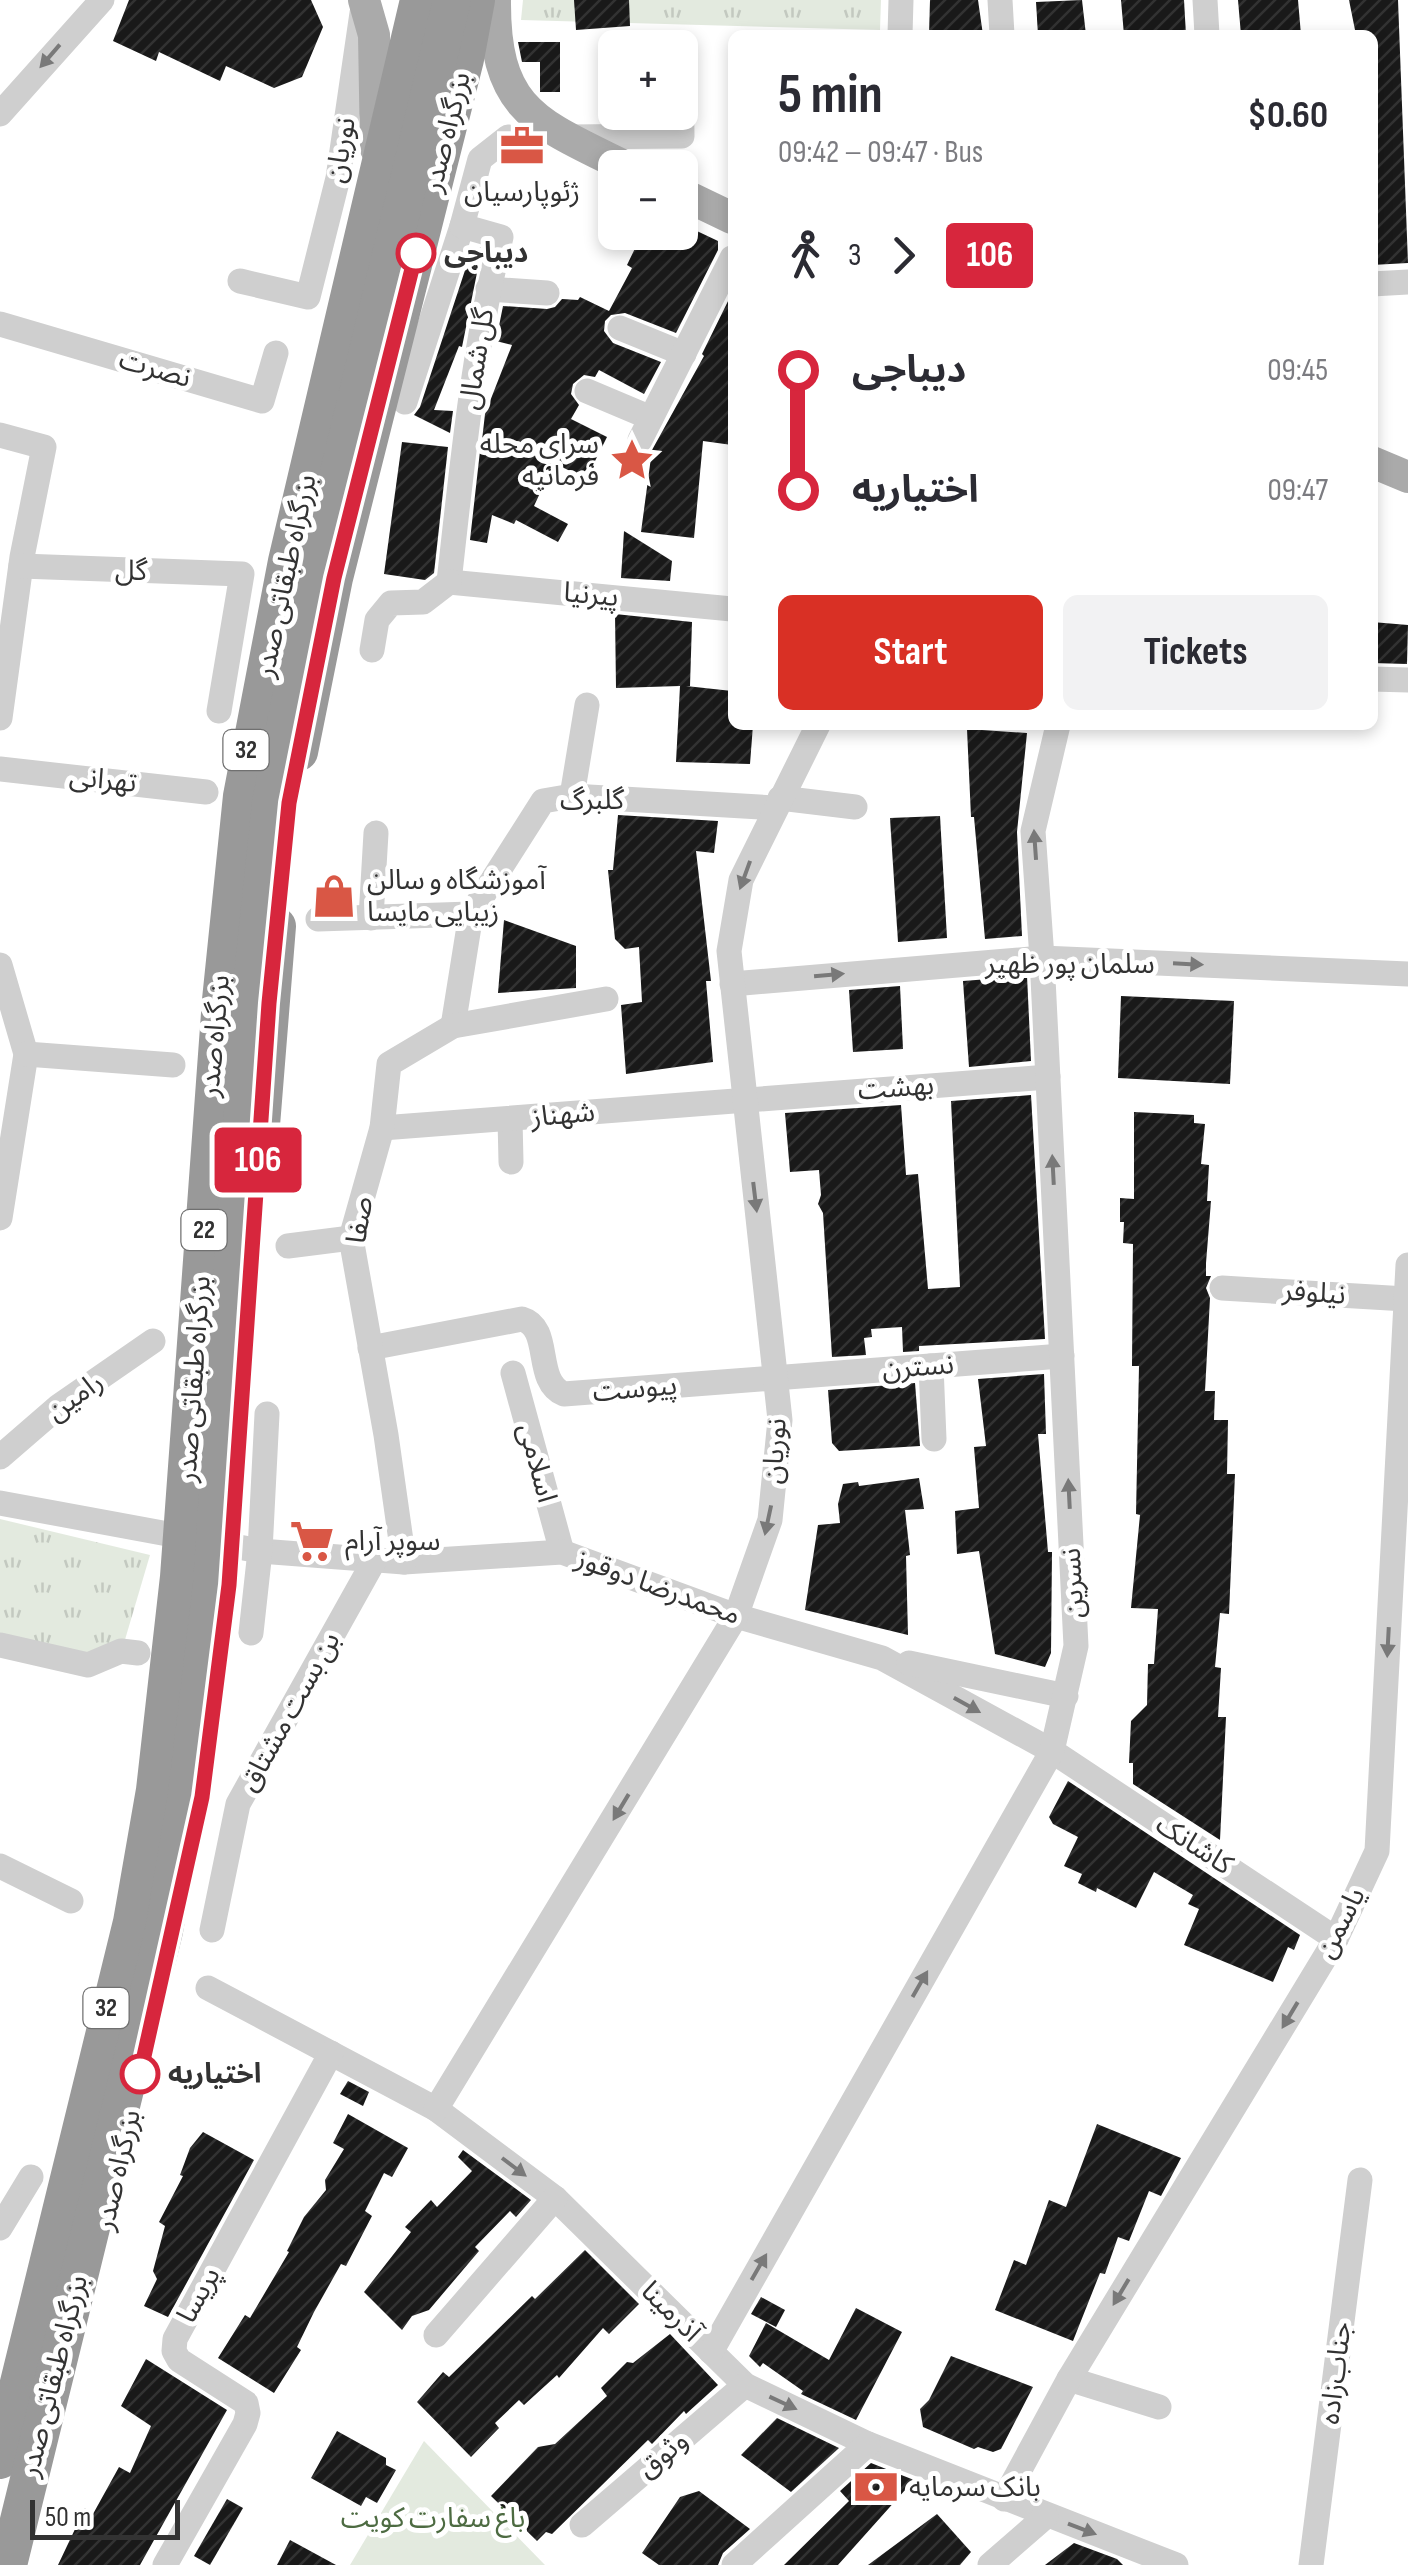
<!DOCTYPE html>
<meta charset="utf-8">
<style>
body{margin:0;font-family:"Sofia Sans Condensed","Noto Sans Arabic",sans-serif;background:#f2f2f3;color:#2b2b33;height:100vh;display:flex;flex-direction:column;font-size:38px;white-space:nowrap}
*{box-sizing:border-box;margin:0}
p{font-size:32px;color:#7c7c81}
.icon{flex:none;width:55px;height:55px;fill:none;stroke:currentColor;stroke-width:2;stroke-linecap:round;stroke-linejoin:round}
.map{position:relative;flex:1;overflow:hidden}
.panel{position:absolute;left:728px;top:30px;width:650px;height:700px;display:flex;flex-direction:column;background:#fff;border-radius:15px;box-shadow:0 5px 15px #0003}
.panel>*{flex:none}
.badge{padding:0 20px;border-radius:8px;font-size:35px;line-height:65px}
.controls{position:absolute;left:598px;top:30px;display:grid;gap:20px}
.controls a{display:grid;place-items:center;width:100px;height:100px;border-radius:15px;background:#fff;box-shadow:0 5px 15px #0003;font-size:50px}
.scale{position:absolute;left:30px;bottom:25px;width:150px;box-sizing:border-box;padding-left:10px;border:5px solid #323232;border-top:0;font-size:28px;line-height:35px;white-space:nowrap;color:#323232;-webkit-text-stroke:8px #fff;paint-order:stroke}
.map>.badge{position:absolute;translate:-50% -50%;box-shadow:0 0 0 5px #fff}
.legs{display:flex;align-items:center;gap:15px;height:110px;padding:0 50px;font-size:32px}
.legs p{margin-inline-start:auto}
.head{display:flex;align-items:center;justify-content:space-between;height:170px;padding:0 50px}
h1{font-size:55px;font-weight:700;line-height:75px}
.button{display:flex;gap:20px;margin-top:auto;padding:20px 50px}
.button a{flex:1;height:115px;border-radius:15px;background:#d93025;color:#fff;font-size:40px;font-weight:700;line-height:115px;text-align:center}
.button a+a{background:#f2f2f3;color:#2b2b33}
ul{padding:0 50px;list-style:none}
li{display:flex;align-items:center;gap:35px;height:120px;font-size:38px}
li i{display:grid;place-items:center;width:15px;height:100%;margin:0 12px;background:currentColor}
li i::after{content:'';width:25px;height:25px;margin:-12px;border:8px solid;border-radius:50%;background:#fff}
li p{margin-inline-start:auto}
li:first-child i{background:linear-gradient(#0000 50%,currentColor 0)}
li:last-child i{background:linear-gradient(currentColor 50%,#0000 0)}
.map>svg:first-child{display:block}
.green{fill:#e3eadf}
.park{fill:url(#park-tufts)}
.building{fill:url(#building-hatch)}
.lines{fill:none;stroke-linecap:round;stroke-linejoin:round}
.minor{stroke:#cfcfcf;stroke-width:25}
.major{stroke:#aaa;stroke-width:32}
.highway{stroke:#999;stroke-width:38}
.highway-bridge{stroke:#999;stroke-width:38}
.oneway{fill:#797979}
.line-1-casing{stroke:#fff;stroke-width:22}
.line-1{stroke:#d7263d;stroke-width:15}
.stop-1-dot{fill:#fff;stroke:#d7263d;stroke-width:5}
.labels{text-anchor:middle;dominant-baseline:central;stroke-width:10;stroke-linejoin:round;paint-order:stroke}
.shield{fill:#fff;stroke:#707070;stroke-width:2.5}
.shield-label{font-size:25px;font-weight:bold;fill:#323232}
.street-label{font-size:28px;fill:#323232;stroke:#fff}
.poi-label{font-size:28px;fill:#323232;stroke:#fff;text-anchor:start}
.stop-label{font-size:28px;font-weight:bold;fill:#323232;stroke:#fff;text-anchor:start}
.park-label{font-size:28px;fill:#4d6b42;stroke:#fff}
</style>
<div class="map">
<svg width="1408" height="2565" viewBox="0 0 1408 2565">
<defs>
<pattern id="park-tufts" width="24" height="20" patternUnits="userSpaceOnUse" patternTransform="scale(2.5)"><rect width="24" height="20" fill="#e3eadf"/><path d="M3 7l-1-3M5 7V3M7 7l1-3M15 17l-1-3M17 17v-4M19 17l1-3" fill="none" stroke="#c3c9c0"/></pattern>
<pattern id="building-hatch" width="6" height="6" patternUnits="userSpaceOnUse" patternTransform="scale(2.5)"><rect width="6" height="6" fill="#191919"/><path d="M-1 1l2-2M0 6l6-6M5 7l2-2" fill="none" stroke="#323232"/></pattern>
</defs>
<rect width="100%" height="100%" fill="#fff"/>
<polygon class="green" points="424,2441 545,2565 350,2565"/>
<g class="park">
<polygon points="523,0 881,0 880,30 521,20"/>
<polygon points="0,1519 150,1555 124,1643 89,1659 0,1637"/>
</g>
<g class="building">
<polygon points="129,0 311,0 323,27 302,77 274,88 226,66 220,81 159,52 156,61 113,41"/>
<polygon points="574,0 629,0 630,26 576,30"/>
<polygon points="930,0 978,0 983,35 929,35"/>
<polygon points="1082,0 1086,35 1038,35 1036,2"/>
<polygon points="1121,0 1184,0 1186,35 1124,35"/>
<polygon points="1238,0 1298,0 1301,35 1241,35"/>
<polygon points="1349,0 1398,0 1408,263 1372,265 1372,35 1356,35"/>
<polygon points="518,42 560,42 560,92 540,92 540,62 522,62"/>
<polygon points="680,223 718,241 718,250 676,333 625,313 611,315 605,321 604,331 613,343 661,362 644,394 599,370 595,377 584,375 573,384 571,394 579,405 571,419 607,437 586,479 554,463 534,506 568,524 558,542 516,520 514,524 492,515 487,543 470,540 480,451 487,452 481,449 485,414 512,345 496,341 503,306 547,309 555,307 562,299 578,300 580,297 609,311 632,268 627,265 640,238 643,240 647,232 680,232"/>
<polygon points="473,246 482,248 462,347 459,346 434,410 453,411 450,433 414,415 420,407"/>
<polygon points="732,293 732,445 703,441 694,538 641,532 652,450 704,356 702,354"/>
<polygon points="402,442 448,447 434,573 425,580 384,574"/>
<polygon points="624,531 672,561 670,581 621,578"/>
<polygon points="615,614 692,622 690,686 686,686 732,691 732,725 753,725 750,764 676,762 680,686 616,688"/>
<polygon points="1372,622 1408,625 1407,664 1372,663"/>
<polygon points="967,729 1027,733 1017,832 1022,936 985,939 974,817 971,817"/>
<polygon points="618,815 718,821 714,853 696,851 711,981 706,981 713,1062 626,1074 621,1005 642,1002 639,947 625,949 615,939 608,870 613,870"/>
<polygon points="940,816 947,938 898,942 890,818"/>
<polygon points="504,920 576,946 576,988 498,993"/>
<polygon points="1027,976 1031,1061 969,1067 963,981"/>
<polygon points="900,986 903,1049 853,1052 849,990"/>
<polygon points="1121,996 1234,1001 1230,1084 1118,1078"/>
<polygon points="1031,1095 1045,1339 919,1346 919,1351 903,1352 902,1327 871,1329 872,1337 864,1338 866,1355 832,1357 823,1213 818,1204 821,1195 819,1170 790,1172 785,1113 901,1105 906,1175 918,1174 928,1289 960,1287 951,1101"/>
<polygon points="1134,1112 1194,1115 1194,1123 1205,1124 1201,1164 1209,1165 1207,1201 1211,1201 1206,1263 1206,1276 1211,1276 1206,1288 1210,1298 1205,1391 1215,1391 1214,1420 1228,1420 1227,1474 1235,1474 1229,1614 1220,1613 1215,1667 1221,1668 1218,1717 1226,1717 1220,1840 1133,1784 1133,1763 1129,1763 1131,1721 1147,1705 1148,1664 1154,1664 1158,1609 1131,1608 1140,1515 1136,1514 1139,1366 1132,1366 1133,1244 1123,1243 1124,1222 1120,1222 1120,1198 1134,1199"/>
<polygon points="1044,1374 1046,1434 1038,1434 1048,1552 1052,1552 1051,1653 1045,1667 995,1654 979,1551 957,1554 955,1511 979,1508 974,1447 986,1446 978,1379"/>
<polygon points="915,1383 920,1446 839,1451 832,1443 828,1390"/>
<polygon points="919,1478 924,1509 905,1510 910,1555 906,1556 908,1635 805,1610 818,1525 840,1523 838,1504 843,1484 858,1482 859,1486"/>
<polygon points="1068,1781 1300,1935 1294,1950 1288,1947 1273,1982 1184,1945 1199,1909 1188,1904 1193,1895 1154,1872 1136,1908 1097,1888 1096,1892 1078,1883 1082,1874 1064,1866 1078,1837 1053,1824 1049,1817"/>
<polygon points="348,2081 369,2092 363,2106 340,2094"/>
<polygon points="348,2114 408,2148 392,2177 384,2173 365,2211 372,2216 346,2266 341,2264 314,2312 297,2347 301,2350 274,2393 218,2358 245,2315 250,2318 289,2252 287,2251 304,2217 326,2190 325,2180 344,2149 333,2143"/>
<polygon points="1097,2124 1181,2158 1161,2196 1149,2191 1129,2241 1118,2237 1105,2274 1100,2273 1073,2341 995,2310 1014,2260 1026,2265 1049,2200 1066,2207"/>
<polygon points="203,2132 254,2160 168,2317 144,2306 157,2279 153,2271 165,2226 159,2222 183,2176 180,2175 190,2148"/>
<polygon points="463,2150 531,2200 516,2217 510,2211 475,2247 479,2251 429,2310 412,2316 402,2330 364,2292 411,2232 405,2227 431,2200 437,2207 472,2171 458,2157"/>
<polygon points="585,2250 639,2304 609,2334 603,2328 559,2378 557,2375 524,2405 519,2400 495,2423 499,2428 471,2457 417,2402 443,2372 449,2377 532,2296 535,2299"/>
<polygon points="761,2297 785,2310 776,2327 751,2314"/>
<polygon points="856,2308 902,2332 856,2420 801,2394 803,2391 763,2363 760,2367 749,2356 766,2323 829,2360"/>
<polygon points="670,2334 718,2385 686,2414 684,2411 652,2444 648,2440 552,2534 546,2532 537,2541 491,2496 538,2447 555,2444 607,2396 601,2388 627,2362 633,2363"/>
<polygon points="951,2356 1033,2387 1001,2449 993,2452 978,2447 974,2449 923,2427 920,2409 929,2400"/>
<polygon points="146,2359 227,2410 140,2565 58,2565 85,2508 93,2514 119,2467 130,2473 151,2426 121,2406"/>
<polygon points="777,2418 839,2448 791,2492 741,2455"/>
<polygon points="337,2431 386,2458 386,2465 396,2470 377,2503 366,2497 361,2506 311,2478"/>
<polygon points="871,2463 914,2480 838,2565 784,2565 849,2501 840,2491"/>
<polygon points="699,2491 750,2529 723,2553 718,2565 659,2565 642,2553 680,2497"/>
<polygon points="227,2499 243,2508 210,2565 194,2556"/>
<polygon points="937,2514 971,2552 960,2565 868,2565"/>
<polygon points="290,2540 336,2565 277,2565"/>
<polygon points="1074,2543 1117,2559 1123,2565 1045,2565"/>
</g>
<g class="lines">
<g class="minor">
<polyline points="1000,0 1002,35"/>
<polyline points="1205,0 1207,35"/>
<polyline points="900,35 901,0"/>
<polyline points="0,114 102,0"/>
<polyline points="567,137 682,136 681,61"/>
<polyline points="240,281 308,297 338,178 362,13"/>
<polyline points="1372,284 1408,282"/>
<polyline points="488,289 547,293"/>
<polyline points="0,324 262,401 276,353"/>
<polyline points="620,328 684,354"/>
<polyline points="587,391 651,418"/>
<polyline points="405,402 462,226 480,159 508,137"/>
<polyline points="0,435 44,447 22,557 0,718"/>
<polyline points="640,440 732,258"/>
<polyline points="21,566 242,574 219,711"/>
<path d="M 449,582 C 462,466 473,351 501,237 L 462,226"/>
<polyline points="449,582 732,609"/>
<polyline points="372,650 377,620 391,603 423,602 449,582"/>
<polyline points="1372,679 1408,680"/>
<polyline points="0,769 206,792"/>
<polyline points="572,796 587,705"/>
<polyline points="780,798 855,807"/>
<polyline points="371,918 376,833"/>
<polyline points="318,919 471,914"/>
<polyline points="0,965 26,1054 0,1218"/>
<polyline points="732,984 1042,958 1408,974"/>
<polyline points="453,1026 471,914 543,801 572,796 775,808"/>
<polyline points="26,1054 173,1065"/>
<polyline points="510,1119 511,1162"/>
<polyline points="382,1128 1048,1077"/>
<polyline points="288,1246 351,1238"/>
<polyline points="1222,1288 1406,1299"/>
<path d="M 370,1348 L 522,1319 C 553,1328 533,1381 564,1394 L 1062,1356"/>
<polyline points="931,1366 934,1439"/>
<polyline points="513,1373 562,1552"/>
<polyline points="0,1457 59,1406 153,1341"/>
<polyline points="0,1503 260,1551 404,1562 562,1552 736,1616 882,1658 1052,1751 1336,1939"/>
<polyline points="404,1562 386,1435 351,1238 382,1128 389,1064 453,1026 606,999"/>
<polyline points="251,1633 260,1551 267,1414"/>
<polyline points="0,1645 88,1665 121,1651 138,1653"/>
<polyline points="909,1663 1066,1696"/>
<polyline points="0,1866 71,1901"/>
<polyline points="212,1930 238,1804 375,1559"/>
<polyline points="208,1988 436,2109 555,2198 745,2385 868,2444 1176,2565"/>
<polyline points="436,2109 736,1616 770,1520 780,1420 729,951 741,880 818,725"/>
<polyline points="0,2228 31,2177"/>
<polyline points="436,2335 555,2198"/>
<polyline points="711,2352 1052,1751 1076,1646 1042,958 1033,831 1058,725"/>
<polyline points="1069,2379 1159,2407"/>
<polyline points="1004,2499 1069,2379 1336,1939 1377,1851 1408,1265"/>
<polyline points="582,2525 745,2385"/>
<polyline points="165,2565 245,2424 248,2413 246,2403 179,2360 174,2351 175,2339 331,2053"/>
<polyline points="734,2565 868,2444"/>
<polyline points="990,2565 1046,2516"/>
<polyline points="1311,2565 1360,2180"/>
</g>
<g class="major">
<polyline points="364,0 374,35 376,149"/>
<path d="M 495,0 C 494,112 538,123 628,168"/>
<polyline points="680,193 732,218"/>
<polyline points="1372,462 1408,477"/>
</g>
<g class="highway">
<polyline points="299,752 334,578 465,59 476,0"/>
<polyline points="257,1175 277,926"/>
</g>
<g class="highway-bridge">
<polyline points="0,2460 132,1922 155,1790 179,1577 221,1000 242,796 287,561 419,0"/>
<polyline points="8,2565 164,1931 187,1794 212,1584 250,1004 271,803 313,581 452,0"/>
</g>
</g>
<defs><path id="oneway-solid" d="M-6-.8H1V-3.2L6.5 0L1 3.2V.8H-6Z" transform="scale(2.5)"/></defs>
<g class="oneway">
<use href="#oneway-solid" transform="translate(50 56) rotate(131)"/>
<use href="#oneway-solid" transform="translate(1035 845) rotate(-94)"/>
<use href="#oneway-solid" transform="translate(745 875) rotate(110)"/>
<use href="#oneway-solid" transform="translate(1188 964) rotate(3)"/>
<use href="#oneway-solid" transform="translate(829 975) rotate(-5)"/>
<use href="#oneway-solid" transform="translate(1053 1170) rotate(-93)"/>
<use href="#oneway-solid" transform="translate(755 1197) rotate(83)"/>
<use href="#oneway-solid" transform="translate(1069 1494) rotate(-93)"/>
<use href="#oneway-solid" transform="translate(768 1520) rotate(102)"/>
<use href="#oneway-solid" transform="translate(1388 1642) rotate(93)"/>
<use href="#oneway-solid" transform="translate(967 1705) rotate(29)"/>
<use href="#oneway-solid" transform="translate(621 1807) rotate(121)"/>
<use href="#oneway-solid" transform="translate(920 1984) rotate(-60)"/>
<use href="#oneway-solid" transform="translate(1290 2015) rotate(121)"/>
<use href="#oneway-solid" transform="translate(514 2167) rotate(37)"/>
<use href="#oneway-solid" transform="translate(759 2267) rotate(-60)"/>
<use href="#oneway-solid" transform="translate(1121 2292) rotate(121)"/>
<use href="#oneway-solid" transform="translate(783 2403) rotate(25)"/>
<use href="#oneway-solid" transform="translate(1082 2529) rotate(21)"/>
</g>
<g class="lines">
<g class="line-1-casing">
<polyline id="line-1" points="140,2074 202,1797 229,1585 269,1003 289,803 334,578 416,253"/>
</g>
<use href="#line-1" class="line-1"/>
</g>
<defs>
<g id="office-bare" transform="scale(3.45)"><path d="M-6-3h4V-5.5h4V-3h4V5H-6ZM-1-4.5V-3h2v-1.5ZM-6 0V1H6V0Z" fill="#d95745" stroke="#fff" stroke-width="2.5" paint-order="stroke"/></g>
<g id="sight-bare" transform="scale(3.45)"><path d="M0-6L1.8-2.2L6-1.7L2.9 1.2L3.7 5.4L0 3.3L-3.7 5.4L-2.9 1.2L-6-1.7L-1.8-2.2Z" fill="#d95745" stroke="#fff" stroke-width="2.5" paint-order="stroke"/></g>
<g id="shop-bare" transform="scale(3.45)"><path d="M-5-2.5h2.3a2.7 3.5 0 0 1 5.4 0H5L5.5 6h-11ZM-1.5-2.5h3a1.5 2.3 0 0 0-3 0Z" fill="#d95745" stroke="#fff" stroke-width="2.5" paint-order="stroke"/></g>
<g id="supermarket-bare" transform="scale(3.45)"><path d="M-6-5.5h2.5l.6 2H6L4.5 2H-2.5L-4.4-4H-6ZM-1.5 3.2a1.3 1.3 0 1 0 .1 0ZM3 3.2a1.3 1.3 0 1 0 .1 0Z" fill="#d95745" stroke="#fff" stroke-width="2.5" paint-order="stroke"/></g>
<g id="bank-bare" transform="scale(3.45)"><path d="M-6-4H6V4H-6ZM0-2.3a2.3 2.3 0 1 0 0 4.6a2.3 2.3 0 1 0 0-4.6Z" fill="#d95745" stroke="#fff" stroke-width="2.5" paint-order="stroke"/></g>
</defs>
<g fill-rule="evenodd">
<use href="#office-bare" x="522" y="146"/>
<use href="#sight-bare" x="632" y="460"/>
<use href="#shop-bare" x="334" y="896"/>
<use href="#supermarket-bare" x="312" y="1541"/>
<use href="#bank-bare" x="876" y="2487"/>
</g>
<g class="stop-1-dot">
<circle cx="416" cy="253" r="18"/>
<circle cx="140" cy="2074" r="18"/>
</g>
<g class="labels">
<g class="shield">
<rect x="223.5" y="730" width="45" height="40" rx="8"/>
<rect x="181.5" y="1210" width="45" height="40" rx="8"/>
<rect x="83.5" y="1988" width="45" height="40" rx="8"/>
</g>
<g class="shield-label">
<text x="246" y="750">32</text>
<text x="204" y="1230">22</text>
<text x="106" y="2008">32</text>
</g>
<g class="street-label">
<text transform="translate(447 132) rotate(-76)">بزرگراه صدر</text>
<text transform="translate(341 150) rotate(-80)">نوریان</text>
<text transform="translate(477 359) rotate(-81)">گل شمال</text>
<text transform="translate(155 369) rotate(16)">نصرت</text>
<text transform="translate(131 571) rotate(2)">گل</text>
<text transform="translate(286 576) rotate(-78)">بزرگراه طبقاتی صدر</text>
<text transform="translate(591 595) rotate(5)">پیرنیا</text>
<text transform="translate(103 780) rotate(6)">تهرانی</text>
<text x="592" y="800">گلبرگ</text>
<text x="1070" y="964">سلمان پور ظهیر</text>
<text transform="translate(215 1036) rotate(-85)">بزرگراه صدر</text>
<text transform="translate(896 1088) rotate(-4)">بهشت</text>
<text transform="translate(563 1115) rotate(-5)">شهناز</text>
<text transform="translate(360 1220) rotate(-81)">صفا</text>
<text transform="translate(1314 1293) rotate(4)">نیلوفر</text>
<text transform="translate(918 1367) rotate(-4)">نسترن</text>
<text transform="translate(194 1379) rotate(-86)">بزرگراه طبقاتی صدر</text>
<text transform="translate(635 1389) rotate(-5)">پیوست</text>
<text transform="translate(75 1397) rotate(-36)">رامین</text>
<text transform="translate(775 1451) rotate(-86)">نوریان</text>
<text transform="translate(537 1463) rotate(75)">اسلامی</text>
<text transform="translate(1073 1583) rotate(-93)">نسرین</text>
<text transform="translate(658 1587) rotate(20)">محمدرضا دوقوز</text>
<text transform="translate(290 1712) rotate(-61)">بن بست مشتاق</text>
<text transform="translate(1194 1845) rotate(33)">کاشانک</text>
<text transform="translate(1341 1923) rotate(-63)">یاسمن</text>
<text transform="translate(118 2170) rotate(-77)">بزرگراه صدر</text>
<text transform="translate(199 2295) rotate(-61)">پریسا</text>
<text transform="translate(671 2312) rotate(45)">آذرمینا</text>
<text transform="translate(1336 2373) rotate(-83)">جناب‌زاده</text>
<text transform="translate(54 2376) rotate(-76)">بزرگراه طبقاتی صدر</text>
<text transform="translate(663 2455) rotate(-41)">وثوق</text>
</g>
<g class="poi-label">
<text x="522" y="192" text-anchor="middle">ژئوپارسیان</text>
<text x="599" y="444" text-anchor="end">سرای محله<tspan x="599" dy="32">فرمانیه</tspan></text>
<text x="367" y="880">آموزشگاه و سالن<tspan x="367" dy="32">زیبایی مایسا</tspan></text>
<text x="345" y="1541">سوپر آرام</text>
<text x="909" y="2487">بانک سرمایه</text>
</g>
<g class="stop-label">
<text x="444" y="253">دیباجی</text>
<text x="168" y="2074">اختیاریه</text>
</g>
<g class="park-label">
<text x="433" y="2518">باغ سفارت کویت</text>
</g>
</g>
</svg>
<div class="controls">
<a>+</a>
<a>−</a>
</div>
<div class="scale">50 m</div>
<b class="badge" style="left:258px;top:1160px;background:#d7263d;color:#fff">106</b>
<section class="panel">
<div class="head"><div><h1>5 min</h1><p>09:42 – 09:47 · Bus</p></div><b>$0.60</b></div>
<div class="legs"><svg class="icon" aria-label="walk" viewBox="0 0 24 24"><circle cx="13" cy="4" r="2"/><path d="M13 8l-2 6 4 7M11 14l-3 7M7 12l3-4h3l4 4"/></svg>3<svg class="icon" aria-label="forward" viewBox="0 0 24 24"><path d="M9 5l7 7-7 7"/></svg><b class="badge" style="background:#d7263d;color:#fff">106</b></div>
<ul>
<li><i style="color:#d7263d"></i><b>دیباجی</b><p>09:45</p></li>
<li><i style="color:#d7263d"></i><b>اختیاریه</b><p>09:47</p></li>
</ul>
<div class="button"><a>Start</a><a>Tickets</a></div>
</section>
</div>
